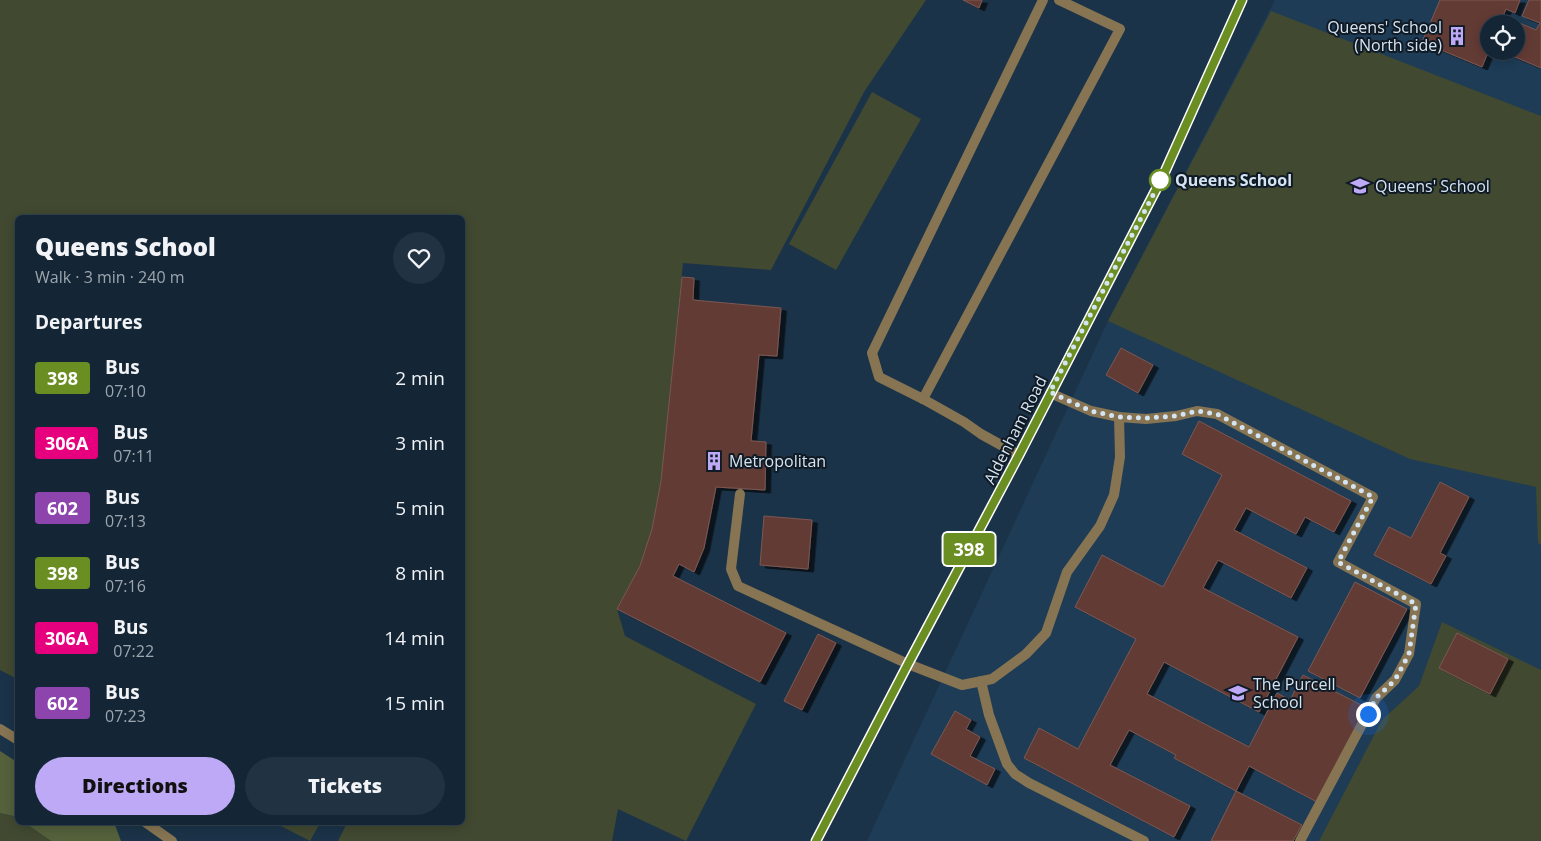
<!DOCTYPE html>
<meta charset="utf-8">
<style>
body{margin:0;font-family:"Open Sans",sans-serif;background:#213242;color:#f1f3f6;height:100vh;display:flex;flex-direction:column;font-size:19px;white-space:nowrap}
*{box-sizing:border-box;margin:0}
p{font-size:16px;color:#9da5ad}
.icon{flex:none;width:28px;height:28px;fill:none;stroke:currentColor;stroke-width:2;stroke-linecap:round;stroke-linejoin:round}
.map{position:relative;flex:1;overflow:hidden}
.drawer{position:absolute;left:15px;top:215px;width:450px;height:610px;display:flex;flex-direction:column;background:#142636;border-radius:8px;box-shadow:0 2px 12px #0003,0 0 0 1px #334351}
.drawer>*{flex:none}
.badge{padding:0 10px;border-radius:4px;font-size:18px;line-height:32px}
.fabs{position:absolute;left:1480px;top:15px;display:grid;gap:10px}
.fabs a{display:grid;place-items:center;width:45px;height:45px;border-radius:50%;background:#142636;box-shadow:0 2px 12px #0003,0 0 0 1px #334351;font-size:25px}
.you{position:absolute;width:25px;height:25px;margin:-12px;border:4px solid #fff;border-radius:50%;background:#1a73e8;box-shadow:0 0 0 8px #1a73e833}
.map>.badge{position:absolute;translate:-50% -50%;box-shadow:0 0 0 2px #fff}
h2{padding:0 20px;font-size:19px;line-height:45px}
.round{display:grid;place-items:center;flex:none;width:52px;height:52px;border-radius:26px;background:#213242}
.headline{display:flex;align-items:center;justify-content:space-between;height:85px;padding:0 20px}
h1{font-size:24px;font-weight:800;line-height:38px}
.action{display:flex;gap:10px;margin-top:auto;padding:10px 20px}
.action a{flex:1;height:58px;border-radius:30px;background:#bda9f5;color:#111;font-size:20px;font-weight:800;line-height:58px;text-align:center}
.action a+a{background:#213242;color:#f1f3f6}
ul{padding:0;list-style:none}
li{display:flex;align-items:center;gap:15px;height:65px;padding:0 20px}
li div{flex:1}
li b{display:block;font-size:19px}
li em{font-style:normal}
li .badge{min-width:55px;font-weight:700;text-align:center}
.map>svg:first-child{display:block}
.built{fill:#1e3c56;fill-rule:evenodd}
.green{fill:#414931}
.forest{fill:#54613b}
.building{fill:#633b34;stroke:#7c5852;filter:url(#shadow)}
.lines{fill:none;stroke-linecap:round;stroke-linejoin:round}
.service{stroke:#867452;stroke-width:10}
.tertiary{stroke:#867452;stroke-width:10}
.secondary{stroke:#b79961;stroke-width:10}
.line-casing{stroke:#fff;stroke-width:11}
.line{stroke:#6b8e23;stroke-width:8}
.walk{stroke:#d5e4f2;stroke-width:5;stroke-dasharray:0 9}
.stop-dot{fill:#fff;stroke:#6b8e23;stroke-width:2.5}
.labels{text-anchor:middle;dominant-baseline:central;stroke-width:4;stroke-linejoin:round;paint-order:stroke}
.poi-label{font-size:16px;fill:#d5e4f2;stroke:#0f1a24;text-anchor:start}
.stop-label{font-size:16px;font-weight:bold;fill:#d5e4f2;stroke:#0f1a24;text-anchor:start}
.street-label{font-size:16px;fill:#d5e4f2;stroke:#0f1a24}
</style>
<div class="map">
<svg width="1541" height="841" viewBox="0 0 1541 841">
<defs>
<filter id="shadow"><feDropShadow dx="5.5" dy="3" stdDeviation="0" flood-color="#0009"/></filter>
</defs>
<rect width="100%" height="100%" fill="#1b3348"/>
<path class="built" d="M 1275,0 L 1541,0 L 1541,841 L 867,841 L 1108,321 ZM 1489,24 L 1516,24 L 1516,51 L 1489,51 Z"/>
<g class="green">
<polygon points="0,0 926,0 864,92 771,270 683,263 661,481 652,529 640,566 617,609 625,636 756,704 686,841 618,809 612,841 338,841 347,823 462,822 462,218 18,218 17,679 0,670"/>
<polygon points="1271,11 1541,116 1541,545 1538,543 1536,487 1410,459 1108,321"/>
<polygon points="872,92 921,119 836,270 789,244"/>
<polygon points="1442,622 1541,670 1541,841 1319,841 1382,720 1419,686"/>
<polygon points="0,813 16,817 18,822 25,823 51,841 0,841"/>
<polygon points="275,823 320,823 310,841"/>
</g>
<g class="forest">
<polygon points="0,751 17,762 17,817 0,813"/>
<polygon points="25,823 111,823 115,825 121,841 51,841"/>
</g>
<g class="building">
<polygon points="963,0 982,0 979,8"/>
<polygon points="1440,0 1520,0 1515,13 1506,9 1503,16 1536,30 1540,23 1522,16 1529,0 1541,0 1541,68 1501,51 1516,51 1516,24 1489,24 1489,50 1482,67 1422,42"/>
<polygon points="682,277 694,278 693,300 781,308 777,356 759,355 751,441 766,442 765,490 716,487 704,548 694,572 679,564 673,576 786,633 760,682 617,609 640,566 652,529 661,481"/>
<polygon points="1121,348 1153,365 1138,393 1106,375"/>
<polygon points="1199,421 1351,501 1334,532 1305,517 1296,534 1246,508 1234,530 1307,568 1291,598 1218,560 1203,588 1298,637 1259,712 1164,662 1147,694 1249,747 1277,693 1290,700 1303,675 1367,708 1317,802 1249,766 1236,791 1174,758 1176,755 1129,730 1110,765 1190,806 1174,837 1024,758 1039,728 1078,749 1136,639 1075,607 1102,555 1163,587 1222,475 1182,454"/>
<polygon points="1440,482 1469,497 1440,553 1446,556 1431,584 1374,555 1389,527 1411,538"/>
<polygon points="764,516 812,520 808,569 760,565"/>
<polygon points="1355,582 1407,609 1360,698 1308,671"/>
<polygon points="1457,633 1508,659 1490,694 1439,668"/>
<polygon points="818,634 836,643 802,710 784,701"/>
<polygon points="955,711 971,720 966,729 980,737 970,756 995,769 987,785 931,754"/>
<polygon points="1236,791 1302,825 1293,841 1211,841"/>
</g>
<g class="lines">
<g class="service">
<polyline points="923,399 1120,29 1059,0"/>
<polyline points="1119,417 1146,419 1176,416 1197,411 1217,414 1373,497 1338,562 1416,604 1409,654 1395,680 1376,698 1300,841"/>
<polyline points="1019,455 981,434 964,422 923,399 879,377 872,353 1043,0"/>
<polyline points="740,494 731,569 738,586 908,664 962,685 992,679 1026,654 1046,633 1067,572 1100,526 1114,495 1120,457 1119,417 1091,411 1050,393"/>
<polyline points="981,681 989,715 1007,764 1015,774 1029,783 1144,841"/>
</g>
<g class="tertiary">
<polyline points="0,729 18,740"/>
<polyline points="145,822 172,841"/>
</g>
<polyline class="secondary" points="816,841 908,664 1019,455 1163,176 1242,0"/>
</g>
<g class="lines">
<g class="line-casing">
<polyline id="line" points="816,841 908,664 1019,455 1163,176 1242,0"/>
</g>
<use href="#line" class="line"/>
<polyline class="walk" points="1160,180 1163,176 1050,392 1091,411 1119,417 1146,418 1176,416 1197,411 1217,414 1373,497 1338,562 1416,604 1409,654 1395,680 1376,698 1368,714"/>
</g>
<defs>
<g id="building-bare" transform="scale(1.5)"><path d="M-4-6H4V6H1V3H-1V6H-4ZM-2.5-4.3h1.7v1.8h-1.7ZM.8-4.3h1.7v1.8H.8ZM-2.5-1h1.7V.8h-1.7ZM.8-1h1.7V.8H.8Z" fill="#bda9f5" stroke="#0f1a24" stroke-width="2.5" paint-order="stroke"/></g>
<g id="school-bare" transform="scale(1.5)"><path d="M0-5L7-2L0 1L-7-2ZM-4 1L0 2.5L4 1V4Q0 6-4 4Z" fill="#bda9f5" stroke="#0f1a24" stroke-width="2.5" paint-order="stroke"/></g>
</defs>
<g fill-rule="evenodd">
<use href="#building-bare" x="1457" y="36"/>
<use href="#school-bare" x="1360" y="186"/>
<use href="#building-bare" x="714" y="461"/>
<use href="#school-bare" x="1238" y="693"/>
</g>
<circle class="stop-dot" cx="1160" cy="180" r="10"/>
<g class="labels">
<g class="poi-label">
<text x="1442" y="27" text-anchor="end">Queens' School<tspan x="1442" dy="18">(North side)</tspan></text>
<text x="1375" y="186">Queens' School</text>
<text x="729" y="461">Metropolitan</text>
<text x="1253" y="684">The Purcell<tspan x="1253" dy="18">School</tspan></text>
</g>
<g class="stop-label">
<text x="1175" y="180">Queens School</text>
</g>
<g class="street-label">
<text transform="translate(1015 430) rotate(-63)">Aldenham Road</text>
</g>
</g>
</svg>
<div class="fabs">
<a><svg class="icon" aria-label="locate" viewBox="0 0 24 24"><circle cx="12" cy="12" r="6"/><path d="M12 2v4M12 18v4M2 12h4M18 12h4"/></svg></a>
</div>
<div class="you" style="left:1368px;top:714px"></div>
<b class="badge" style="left:969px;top:549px;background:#6b8e23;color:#fff">398</b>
<section class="drawer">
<div class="headline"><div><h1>Queens School</h1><p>Walk · 3 min · 240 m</p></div><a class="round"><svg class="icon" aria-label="heart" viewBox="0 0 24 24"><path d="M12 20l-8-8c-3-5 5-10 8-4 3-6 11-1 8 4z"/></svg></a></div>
<h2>Departures</h2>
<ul>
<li><span class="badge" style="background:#6b8e23;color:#fff">398</span><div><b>Bus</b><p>07:10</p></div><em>2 min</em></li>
<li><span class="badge" style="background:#e6007e;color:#fff">306A</span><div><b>Bus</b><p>07:11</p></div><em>3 min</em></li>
<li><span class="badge" style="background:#8e44ad;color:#fff">602</span><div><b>Bus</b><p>07:13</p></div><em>5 min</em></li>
<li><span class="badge" style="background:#6b8e23;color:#fff">398</span><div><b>Bus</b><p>07:16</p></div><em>8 min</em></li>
<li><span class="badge" style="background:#e6007e;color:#fff">306A</span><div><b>Bus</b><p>07:22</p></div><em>14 min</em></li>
<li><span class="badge" style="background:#8e44ad;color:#fff">602</span><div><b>Bus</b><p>07:23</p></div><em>15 min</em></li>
</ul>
<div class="action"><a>Directions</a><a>Tickets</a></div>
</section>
</div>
